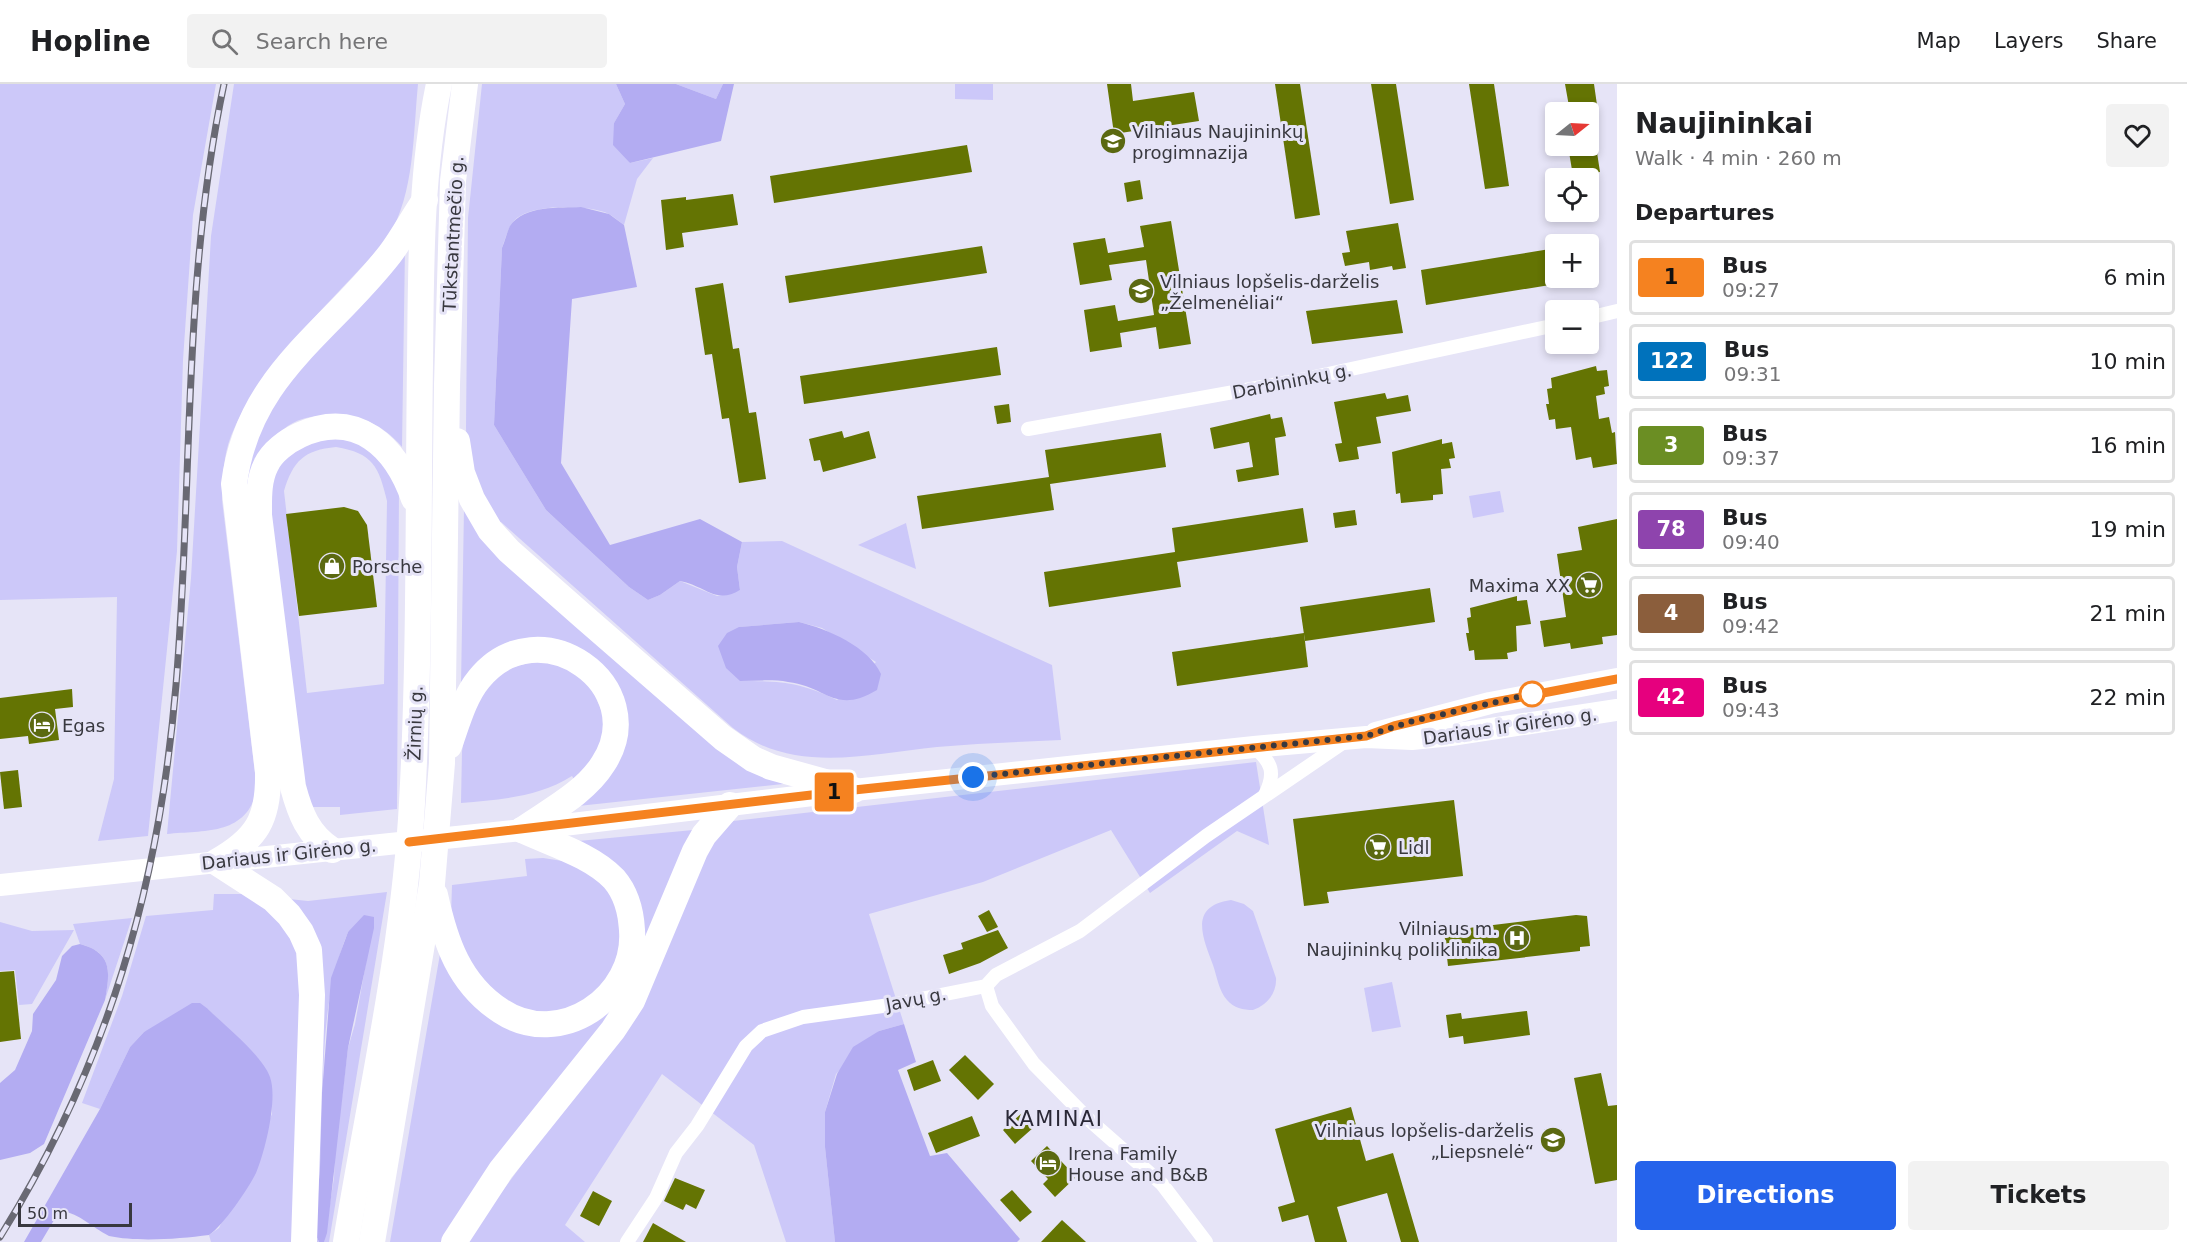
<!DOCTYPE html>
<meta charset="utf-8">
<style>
body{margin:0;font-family:"DejaVu Sans",sans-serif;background:#f2f2f2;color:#202124;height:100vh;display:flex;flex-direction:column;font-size:22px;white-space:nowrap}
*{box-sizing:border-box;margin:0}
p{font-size:20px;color:#757577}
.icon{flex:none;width:33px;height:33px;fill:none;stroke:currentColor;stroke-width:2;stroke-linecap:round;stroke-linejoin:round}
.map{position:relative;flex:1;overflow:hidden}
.details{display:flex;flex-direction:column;background:#fff;width:570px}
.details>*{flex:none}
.badge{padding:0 12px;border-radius:4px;font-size:21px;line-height:39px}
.needle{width:39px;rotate:72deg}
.buttons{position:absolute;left:1545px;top:18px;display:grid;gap:12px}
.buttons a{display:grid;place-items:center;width:54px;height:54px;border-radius:6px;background:#fff;box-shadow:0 3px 9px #0003;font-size:30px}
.scale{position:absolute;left:18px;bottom:15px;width:114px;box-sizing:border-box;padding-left:6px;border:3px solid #38383f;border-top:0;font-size:16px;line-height:21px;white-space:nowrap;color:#38383f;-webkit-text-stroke:4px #e6e4f7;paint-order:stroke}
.you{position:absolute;width:30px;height:30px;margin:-15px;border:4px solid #fff;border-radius:50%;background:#1a73e8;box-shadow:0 0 0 9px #1a73e833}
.map>.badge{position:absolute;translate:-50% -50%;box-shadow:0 0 0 3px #fff}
h2{padding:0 18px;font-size:22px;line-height:54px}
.round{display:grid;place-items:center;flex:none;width:63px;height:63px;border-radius:6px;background:#f2f2f2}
.overview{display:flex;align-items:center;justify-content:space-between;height:102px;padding:0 18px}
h1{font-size:28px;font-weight:700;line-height:45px}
.button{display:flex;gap:12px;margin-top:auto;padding:12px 18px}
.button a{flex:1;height:69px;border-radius:6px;background:#2563eb;color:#fff;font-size:24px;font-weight:700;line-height:69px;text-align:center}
.button a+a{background:#f2f2f2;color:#202124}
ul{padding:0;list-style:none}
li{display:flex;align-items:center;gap:18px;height:75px;margin:0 12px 9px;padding:0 6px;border:3px solid #e0e0e0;border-radius:6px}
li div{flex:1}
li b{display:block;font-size:22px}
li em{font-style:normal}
li .badge{min-width:66px;font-weight:700;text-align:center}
header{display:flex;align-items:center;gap:36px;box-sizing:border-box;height:84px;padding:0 30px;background:#fff;border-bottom:2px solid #e0e0e0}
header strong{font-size:28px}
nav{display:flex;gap:33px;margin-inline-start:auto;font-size:21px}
.search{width:420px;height:54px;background:#f2f2f2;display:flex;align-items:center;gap:15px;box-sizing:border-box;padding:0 21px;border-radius:6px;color:#757577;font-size:22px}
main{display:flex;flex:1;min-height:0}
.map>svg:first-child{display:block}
.green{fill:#ccc8f9;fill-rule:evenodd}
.forest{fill:#b3acf2}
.building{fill:#647403}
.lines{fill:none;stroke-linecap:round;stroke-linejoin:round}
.street{stroke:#fff;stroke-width:14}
.primary{stroke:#fff;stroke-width:22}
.highway{stroke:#fff;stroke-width:26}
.rail-casing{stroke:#696973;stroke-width:7}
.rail{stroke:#e6e4f7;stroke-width:4.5;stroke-dasharray:14;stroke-linecap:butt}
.line-casing{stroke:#fff;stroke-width:14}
.line{stroke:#f58220;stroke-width:9}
.walk{stroke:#38383f;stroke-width:6;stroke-dasharray:0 10.8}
.stop-dot{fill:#fff;stroke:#f58220;stroke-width:3}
.labels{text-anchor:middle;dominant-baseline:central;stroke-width:6;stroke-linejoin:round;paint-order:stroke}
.poi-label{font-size:18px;fill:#38383f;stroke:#e6e4f7;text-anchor:start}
.street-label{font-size:18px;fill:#38383f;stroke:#e6e4f7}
.quarter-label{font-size:21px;letter-spacing:1.5px;fill:#2a2836;stroke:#e6e4f7}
</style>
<header>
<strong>Hopline</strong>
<div class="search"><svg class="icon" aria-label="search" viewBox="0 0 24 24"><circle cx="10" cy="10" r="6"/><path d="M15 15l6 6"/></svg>Search here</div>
<nav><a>Map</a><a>Layers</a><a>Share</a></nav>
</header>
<main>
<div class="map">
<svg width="1617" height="1158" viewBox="0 0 1617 1158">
<rect width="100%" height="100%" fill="#e6e4f7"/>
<g class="green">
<polygon points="0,0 216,0 193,131 183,276 177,467 148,752 98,757 114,695 117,513 0,516"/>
<path d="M 234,0 L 418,0 C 413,51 415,108 388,154 C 338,212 259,281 231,352 C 223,372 223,395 222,416 L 257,706 C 246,752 205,746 167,750 L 191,494 L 211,152 Z"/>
<path d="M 482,0 L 616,0 L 625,20 L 614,39 L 630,79 L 653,74 L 637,95 L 624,141 C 620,138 614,133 609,130 C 589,121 540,120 520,132 C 509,138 506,153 502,164 L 494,341 L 546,426 L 629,503 L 648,516 L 660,511 L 680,497 L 717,512 L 740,506 L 737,483 L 742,458 L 782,457 L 1052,581 L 1061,656 C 1020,658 978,659 937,663 C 867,670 793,691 733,644 L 501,438 L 491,437 L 467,376 L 466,343 L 468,134 ZM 799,538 L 822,544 L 876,578 L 837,616 C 800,598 781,597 740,597 L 739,543 Z"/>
<polygon points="676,0 723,0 716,15"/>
<polygon points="955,0 993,0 993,16 955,15"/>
<path d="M 405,164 L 402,363 C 392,351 379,341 364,336 C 342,329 301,328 283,346 C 266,364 260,392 242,409 L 244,388 L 273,317 Z"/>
<path d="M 346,353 L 379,371 L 399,405 L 397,725 L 340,731 L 340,723 L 305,723 L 267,430 C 269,417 269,400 274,388 C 289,360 318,356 346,353 ZM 336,363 C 373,369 379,383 387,417 L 384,600 L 307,609 L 284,407 C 293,377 304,366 336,363 Z"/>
<polygon points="1500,407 1504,428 1473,434 1469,412"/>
<polygon points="464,424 784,697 783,700 569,723 623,657 579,566 561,556 540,554 517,558 461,601"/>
<polygon points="906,439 916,485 858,461"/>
<path d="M 549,573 L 588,596 L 606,637 L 601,666 L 576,698 L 572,692 C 537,714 500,715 461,719 L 462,667 L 468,634 L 497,588 Z"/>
<polygon points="1256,678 1269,761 1237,747 1150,809 1111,746 983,798 869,830 904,940 879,947 836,990 825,1028 825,1063 835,1158 786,1158 754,1061 662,990 565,1141 585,1158 465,1158 582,999 705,764 733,737"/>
<polygon points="693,746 630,902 444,1158 390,1158 440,870 463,906 582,942 642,843 568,758"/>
<polygon points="543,774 569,778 585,785 609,807 617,826 622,870 601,909 566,927 526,928 508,920 474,889 451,832 452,801 527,792 525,775"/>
<path d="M 387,808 L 329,1158 L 324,1158 L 334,1094 L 335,1069 L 348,964 L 355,940 L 374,834 L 348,848 C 317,924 325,1004 320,1084 C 319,1106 317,1127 315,1149 L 319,1158 L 312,1158 L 321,889 L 289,815 L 308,817 Z"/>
<polygon points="214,810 245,810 281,832 302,877 294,1158 211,1158 209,1151 219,1144 272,1030 270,994 257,973 208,925 144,948 130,963 100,1025 82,1019 122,912 146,832 213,826"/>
<path d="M 1231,816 L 1244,820 L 1253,827 L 1276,894 C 1277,909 1267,921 1253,926 C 1243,926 1234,924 1227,916 C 1219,907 1217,893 1213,881 C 1203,854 1188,822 1231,816 Z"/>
<path d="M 132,834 L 105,916 C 110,888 113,869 80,860 L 73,840 Z"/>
<polygon points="0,838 32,847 74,846 32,920 19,921 15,886 0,887"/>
<polygon points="1392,898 1401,943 1372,948 1364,904"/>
</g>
<g class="forest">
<polygon points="616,0 676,0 716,15 723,0 734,0 721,57 630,79 613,61 614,39 625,20"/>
<path d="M 581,123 L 609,130 L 624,141 L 637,203 L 572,215 L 561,379 L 610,461 L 700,435 L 742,458 L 737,483 L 740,506 C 716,521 704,501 680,497 L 660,511 L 648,516 L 629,503 L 546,426 L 494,341 L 502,164 C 505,157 507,148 510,142 C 524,121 560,124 581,123 Z"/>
<path d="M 799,538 C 828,545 869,563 881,590 L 877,606 C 835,631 828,603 788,598 C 772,595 756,597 740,597 L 726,584 L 718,562 L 727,549 L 739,543 Z"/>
<polygon points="364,831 374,833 374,844 348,964 327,1149 324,1158 319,1158 315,1149 320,1083 322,1009 331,894 348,848"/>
<path d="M 80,860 C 113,869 110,888 105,916 L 44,1060 L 30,1069 L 0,1076 L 0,999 L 15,986 L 32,947 L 33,930 L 56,896 L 62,872 L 72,862 Z"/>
<path d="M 192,919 L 200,919 L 208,925 C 225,942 262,971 270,993 C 278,1015 265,1068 256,1089 C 248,1105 223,1142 209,1151 C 179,1155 137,1158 109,1152 C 90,1142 82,1131 60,1126 L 41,1158 L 24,1158 L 100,1025 L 130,963 L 144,948 Z"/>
<polygon points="904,940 916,978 898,986 930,1072 947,1069 1020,1155 1017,1158 835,1158 825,1063 825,1028 837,990 853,963 879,947"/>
</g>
<g class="building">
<polygon points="1107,0 1131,0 1133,17 1194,8 1199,37 1114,50"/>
<polygon points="1275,0 1300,0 1320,131 1295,135"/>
<polygon points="1371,0 1396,0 1414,116 1390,120"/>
<polygon points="1469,0 1494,0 1509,102 1485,105"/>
<polygon points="1565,0 1594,0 1597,21 1590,22 1591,28 1570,28"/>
<polygon points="967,61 972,88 774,119 770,92"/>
<polygon points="1568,62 1596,62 1600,88 1573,92"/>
<polygon points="1140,96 1143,115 1127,118 1124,99"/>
<polygon points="733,110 738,141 682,149 684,163 666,166 661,116 686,113 686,116"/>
<polygon points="1171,137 1191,260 1159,265 1156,243 1120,249 1122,263 1090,268 1084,226 1115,221 1118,237 1154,231 1146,176 1109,181 1112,196 1080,201 1073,159 1105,154 1108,169 1144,163 1140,142"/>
<polygon points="1398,139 1406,184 1393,186 1392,182 1370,186 1369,178 1345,182 1342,169 1350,168 1346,147"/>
<polygon points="982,162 987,189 789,219 785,192"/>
<polygon points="1556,164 1556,200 1426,221 1421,186"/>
<polygon points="723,199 733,265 739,264 749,329 756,328 766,395 739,399 729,334 722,335 712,270 705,271 695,204"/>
<polygon points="1397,216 1403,249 1312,260 1306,227"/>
<polygon points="997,263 1001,291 804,320 800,292"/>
<polygon points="1596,282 1597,287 1607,286 1609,302 1604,303 1605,310 1596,312 1599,335 1609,333 1612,349 1615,348 1617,380 1593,384 1591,373 1576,376 1571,343 1556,345 1555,335 1549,336 1546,320 1549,320 1547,305 1552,304 1551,294"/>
<polygon points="1385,309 1387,315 1408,311 1411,327 1376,333 1381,359 1357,363 1359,375 1339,378 1335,360 1342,359 1334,318"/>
<polygon points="1009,320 1011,338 997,340 994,322"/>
<polygon points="1270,330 1271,335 1282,333 1286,352 1275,354 1279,391 1238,398 1236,386 1253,383 1249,358 1214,365 1210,344"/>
<polygon points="842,347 844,354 869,347 876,374 823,388 820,376 814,377 809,355"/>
<polygon points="1161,349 1166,383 1050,400 1054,426 922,445 917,412 1049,393 1045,366"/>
<polygon points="1442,355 1442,360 1452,358 1455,374 1449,375 1451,384 1441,385 1443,410 1433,411 1433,416 1401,419 1400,409 1396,410 1392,368"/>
<polygon points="344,423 358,427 367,441 377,523 299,532 286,430"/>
<polygon points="1303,424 1308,458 1177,478 1181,503 1049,523 1044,488 1175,468 1172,444"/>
<polygon points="1355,426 1357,441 1335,444 1333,429"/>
<polygon points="1617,435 1617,551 1602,553 1603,560 1571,565 1570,559 1544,563 1540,537 1566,533 1557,470 1582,466 1578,443"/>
<polygon points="1430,504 1435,538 1305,557 1300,523"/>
<polygon points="1517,512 1517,517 1527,516 1531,540 1516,542 1517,567 1507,569 1508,575 1475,576 1474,566 1469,567 1466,549 1469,549 1467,534 1471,533 1470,524"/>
<polygon points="1304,549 1308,583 1177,602 1172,568"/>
<polygon points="72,605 73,623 55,625 59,656 29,660 28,652 0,655 0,614"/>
<polygon points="18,686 22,723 4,725 0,688"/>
<polygon points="1454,716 1463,792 1327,808 1329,819 1304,822 1293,735"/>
<polygon points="989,826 998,843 987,848 978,832"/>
<polygon points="1576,831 1587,832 1590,862 1580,863 1580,867 1448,882 1444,847"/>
<polygon points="998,846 1008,864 980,879 949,890 943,871 963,865 961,859"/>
<polygon points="14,887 21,955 0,958 0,888"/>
<polygon points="1527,927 1530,951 1464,960 1463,952 1449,954 1446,931 1461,929 1462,935"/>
<polygon points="965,971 994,1000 978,1016 949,986"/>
<polygon points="933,976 941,997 914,1007 907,986"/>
<polygon points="1601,989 1608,1022 1617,1021 1617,1096 1595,1100 1574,994"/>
<polygon points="1351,1023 1366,1077 1393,1069 1419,1158 1401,1158 1387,1109 1337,1123 1347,1158 1315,1158 1308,1131 1282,1138 1278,1123 1295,1118 1275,1045"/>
<polygon points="1022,1029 1034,1043 1015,1060 1003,1046"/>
<polygon points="972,1032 980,1052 936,1069 928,1049"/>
<polygon points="1047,1062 1076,1093 1055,1113 1043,1100 1048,1095 1031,1077"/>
<polygon points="675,1094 705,1106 696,1125 686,1120 683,1126 664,1117"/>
<polygon points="1012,1106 1032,1128 1020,1138 1000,1116"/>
<polygon points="593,1107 612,1117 599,1142 580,1132"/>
<polygon points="1062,1136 1086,1158 1041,1158"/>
<polygon points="653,1139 686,1158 643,1158"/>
</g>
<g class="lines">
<g class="street">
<polyline points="1588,234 1617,227"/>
<polyline points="1028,345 1300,296 1556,241"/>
<path d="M 1254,663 C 1272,678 1276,689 1265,711"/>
<polyline points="986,902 992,922 1034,980 1087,1034 1162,1100 1206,1158"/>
<polyline points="627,1158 656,1114 676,1069 697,1042 746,962 762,947 803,933 890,921 986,902 996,891 1080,847 1206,752 1344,658"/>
</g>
<g class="primary">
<polyline points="1376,649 1490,619 1617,595"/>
<polyline points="0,801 522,746 854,706 1254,663 1366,653 1412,655 1451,651 1617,626"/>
</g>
<g class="highway">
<polyline points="457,357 462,389 472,415 490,446 509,467 585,534 723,654 753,675 771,683 854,706"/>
<path d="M 449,662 C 457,640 464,613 479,595 C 539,521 654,602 603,680 C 585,709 549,727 522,746"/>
<path d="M 332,766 C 308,751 300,729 293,703 L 259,431 C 259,415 258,397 266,381 C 272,368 287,357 300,351 C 357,325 396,363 414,415"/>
<path d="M 435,811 C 445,857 459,900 501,927 C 560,966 637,913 632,846 C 631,828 626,809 614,795 C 591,771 552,760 522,746"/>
<path d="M 304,1158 L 312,911 L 309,866 L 301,848 L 289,831 L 273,815 L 216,778 C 257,755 269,735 268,688 L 234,400 C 248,291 328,250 390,170 C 403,153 413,133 425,116"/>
<path d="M 346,1158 C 370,1012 404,866 412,719 C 420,573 418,426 420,280 C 421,187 420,91 439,0"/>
<polyline points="372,1158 432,800 442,679 447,301 453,97 465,0"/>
<polyline points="454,1158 501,1086 613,946 632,917 695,767 704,751 730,721"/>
</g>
<g class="rail-casing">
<path id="rail" d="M 0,1153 C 108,979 159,804 176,601 C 193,401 182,197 224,0"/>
</g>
<use href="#rail" class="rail"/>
</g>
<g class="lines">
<g class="line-casing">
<polyline id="line" points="409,758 854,706 1366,652 1394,642 1490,619 1617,595"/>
</g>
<use href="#line" class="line"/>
<polyline class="walk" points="973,693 1366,652 1413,637 1540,608 1532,610"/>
</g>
<defs>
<g id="school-disc" transform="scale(1.35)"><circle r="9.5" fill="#5b6911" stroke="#e6e4f7"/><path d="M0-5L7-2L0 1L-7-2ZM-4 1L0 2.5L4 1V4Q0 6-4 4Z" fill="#fff"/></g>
<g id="shop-disc" transform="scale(1.35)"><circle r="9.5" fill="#5b6911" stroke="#e6e4f7"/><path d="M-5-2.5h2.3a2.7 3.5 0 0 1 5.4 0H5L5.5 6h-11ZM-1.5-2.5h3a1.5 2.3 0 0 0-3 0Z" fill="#fff"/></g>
<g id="supermarket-disc" transform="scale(1.35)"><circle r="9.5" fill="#5b6911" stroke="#e6e4f7"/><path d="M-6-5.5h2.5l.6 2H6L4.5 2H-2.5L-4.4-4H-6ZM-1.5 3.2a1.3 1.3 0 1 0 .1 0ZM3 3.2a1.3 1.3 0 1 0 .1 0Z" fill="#fff"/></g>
<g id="hotel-disc" transform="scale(1.35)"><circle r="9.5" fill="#5b6911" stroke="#e6e4f7"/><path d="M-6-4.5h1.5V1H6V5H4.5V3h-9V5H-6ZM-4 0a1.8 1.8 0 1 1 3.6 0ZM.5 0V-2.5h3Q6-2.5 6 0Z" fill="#fff"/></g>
<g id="hospital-disc" transform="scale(1.35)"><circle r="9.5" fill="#5b6911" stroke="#e6e4f7"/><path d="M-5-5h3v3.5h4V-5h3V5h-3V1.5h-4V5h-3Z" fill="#fff"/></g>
</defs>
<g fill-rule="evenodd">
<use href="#school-disc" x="1113" y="57"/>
<use href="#school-disc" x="1141" y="207"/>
<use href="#shop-disc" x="332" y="482"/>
<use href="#supermarket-disc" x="1589" y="501"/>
<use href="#hotel-disc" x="42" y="641"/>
<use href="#supermarket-disc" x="1378" y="763"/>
<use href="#hospital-disc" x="1517" y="854"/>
<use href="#school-disc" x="1553" y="1056"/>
<use href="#hotel-disc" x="1048" y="1079"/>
</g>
<circle class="stop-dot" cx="1532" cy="610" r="12"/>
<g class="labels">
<g class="poi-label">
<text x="1132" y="47">Vilniaus Naujininkų<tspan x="1132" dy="21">progimnazija</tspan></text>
<text x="1160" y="197">Vilniaus lopšelis-darželis<tspan x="1160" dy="21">„Želmenėliai“</tspan></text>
<text x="352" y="482">Porsche</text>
<text x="1570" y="501" text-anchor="end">Maxima XX</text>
<text x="62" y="641">Egas</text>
<text x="1398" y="763">Lidl</text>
<text x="1498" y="844" text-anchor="end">Vilniaus m.<tspan x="1498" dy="21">Naujininkų poliklinika</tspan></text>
<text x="1534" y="1046" text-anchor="end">Vilniaus lopšelis-darželis<tspan x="1534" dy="21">„Liepsnelė“</tspan></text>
<text x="1068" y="1069">Irena Family<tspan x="1068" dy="21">House and B&amp;B</tspan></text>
</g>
<g class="street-label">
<text transform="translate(453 150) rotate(-87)">Tūkstantmečio g.</text>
<text transform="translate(1292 297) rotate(-11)">Darbininkų g.</text>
<text transform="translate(415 639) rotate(-88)">Žirnių g.</text>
<text transform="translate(1510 642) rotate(-8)">Dariaus ir Girėno g.</text>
<text transform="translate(289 770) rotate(-6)">Dariaus ir Girėno g.</text>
<text transform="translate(916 915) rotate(-11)">Javų g.</text>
</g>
<g class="quarter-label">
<text x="1054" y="1035">KAMINAI</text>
</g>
</g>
</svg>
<div class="buttons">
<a><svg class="needle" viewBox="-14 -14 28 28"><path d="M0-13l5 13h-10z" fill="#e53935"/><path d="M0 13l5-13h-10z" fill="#757577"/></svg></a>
<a><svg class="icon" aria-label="locate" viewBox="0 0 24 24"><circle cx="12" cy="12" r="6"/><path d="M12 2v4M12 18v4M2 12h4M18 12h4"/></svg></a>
<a>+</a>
<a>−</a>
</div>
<div class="scale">50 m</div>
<div class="you" style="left:973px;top:693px"></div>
<b class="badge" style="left:834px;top:708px;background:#f58220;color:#111">1</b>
</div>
<section class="details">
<div class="overview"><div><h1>Naujininkai</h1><p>Walk · 4 min · 260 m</p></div><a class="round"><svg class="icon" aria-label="heart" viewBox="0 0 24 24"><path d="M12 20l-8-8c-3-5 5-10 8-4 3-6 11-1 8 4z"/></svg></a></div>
<h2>Departures</h2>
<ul>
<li><span class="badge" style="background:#f58220;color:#111">1</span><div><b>Bus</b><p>09:27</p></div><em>6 min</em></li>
<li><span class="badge" style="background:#0072bc;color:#fff">122</span><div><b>Bus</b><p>09:31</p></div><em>10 min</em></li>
<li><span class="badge" style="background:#6b8e23;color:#fff">3</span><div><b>Bus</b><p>09:37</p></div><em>16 min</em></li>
<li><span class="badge" style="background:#8e44ad;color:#fff">78</span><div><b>Bus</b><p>09:40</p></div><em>19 min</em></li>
<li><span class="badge" style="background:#8b5e3c;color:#fff">4</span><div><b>Bus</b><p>09:42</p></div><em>21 min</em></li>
<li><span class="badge" style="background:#e6007e;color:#fff">42</span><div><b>Bus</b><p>09:43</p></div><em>22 min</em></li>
</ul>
<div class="button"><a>Directions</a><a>Tickets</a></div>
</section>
</main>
